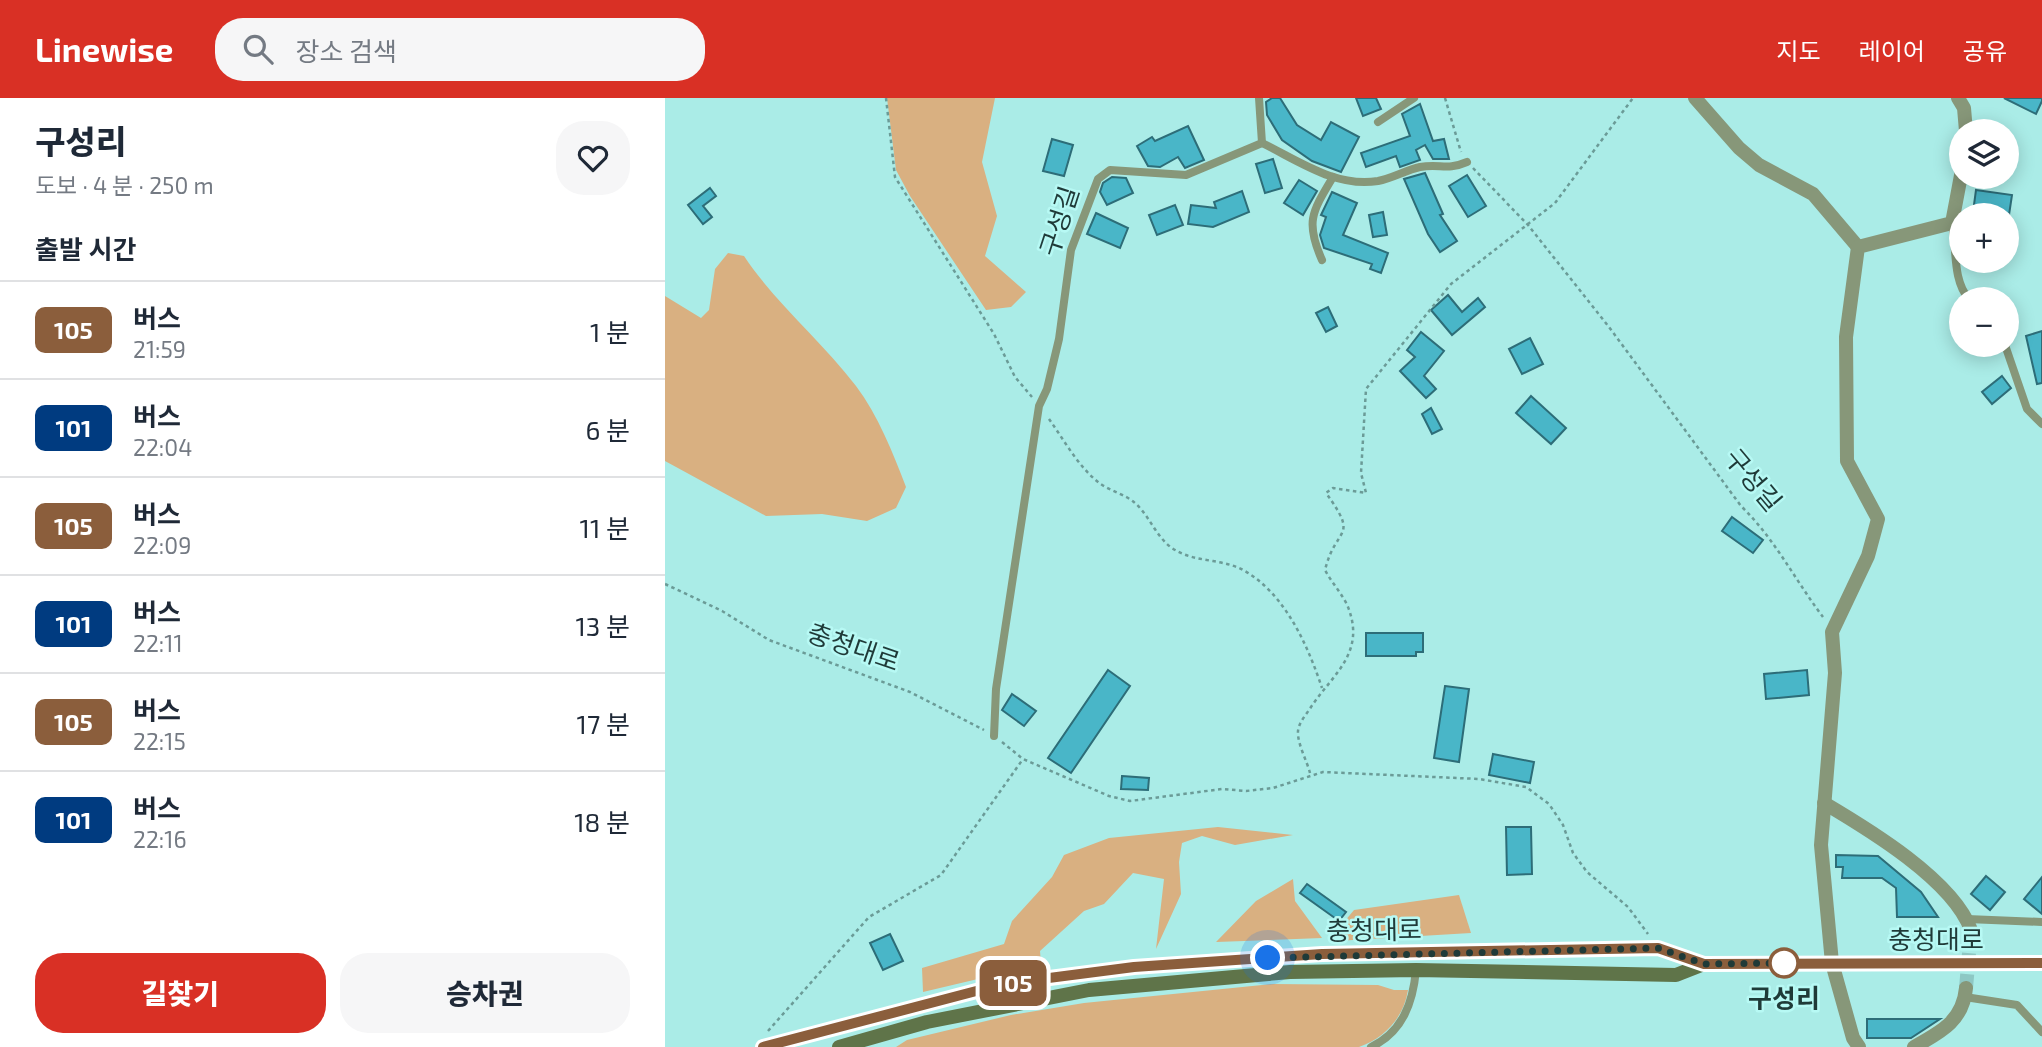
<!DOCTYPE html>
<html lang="ko">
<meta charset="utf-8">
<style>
body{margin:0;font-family:"Exo 2","Noto Sans KR",sans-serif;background:#f6f6f7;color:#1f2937;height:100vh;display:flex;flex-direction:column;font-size:26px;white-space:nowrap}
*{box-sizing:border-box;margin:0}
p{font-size:23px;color:#747a83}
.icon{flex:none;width:38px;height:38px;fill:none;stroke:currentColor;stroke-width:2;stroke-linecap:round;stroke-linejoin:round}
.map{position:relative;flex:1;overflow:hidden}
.drawer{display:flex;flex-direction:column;background:#fff;width:665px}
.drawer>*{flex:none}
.badge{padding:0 14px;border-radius:10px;font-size:24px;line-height:46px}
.controls{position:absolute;left:1284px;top:21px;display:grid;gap:14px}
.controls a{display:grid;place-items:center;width:70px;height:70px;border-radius:50%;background:#fff;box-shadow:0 4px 18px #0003;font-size:35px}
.you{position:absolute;width:35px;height:35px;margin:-18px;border:5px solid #fff;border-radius:50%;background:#1a73e8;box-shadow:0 0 0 10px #1a73e833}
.map>.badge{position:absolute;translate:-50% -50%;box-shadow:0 0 0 4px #fff}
h2{padding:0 35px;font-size:26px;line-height:63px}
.round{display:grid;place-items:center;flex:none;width:74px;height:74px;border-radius:28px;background:#f6f6f7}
.overview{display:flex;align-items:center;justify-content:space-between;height:119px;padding:0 35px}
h1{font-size:33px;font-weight:800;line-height:52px}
.cta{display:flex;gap:14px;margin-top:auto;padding:14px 35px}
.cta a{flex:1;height:80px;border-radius:28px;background:#d93025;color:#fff;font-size:28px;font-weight:800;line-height:80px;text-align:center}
.cta a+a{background:#f6f6f7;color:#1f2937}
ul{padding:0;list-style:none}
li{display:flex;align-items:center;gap:21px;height:98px;padding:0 35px;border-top:2px solid #e0e1e3}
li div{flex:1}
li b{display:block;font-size:26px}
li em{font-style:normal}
li .badge{min-width:77px;font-weight:700;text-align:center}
header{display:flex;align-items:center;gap:42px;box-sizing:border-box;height:98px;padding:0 35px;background:#d93025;color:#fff}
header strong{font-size:33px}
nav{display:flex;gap:38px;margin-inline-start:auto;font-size:24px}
.search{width:490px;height:63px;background:#f6f6f7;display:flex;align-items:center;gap:18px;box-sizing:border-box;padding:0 24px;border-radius:28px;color:#747a83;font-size:26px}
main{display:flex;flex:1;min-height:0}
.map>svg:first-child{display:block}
.green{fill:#d9b081}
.building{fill:#49b6c8;stroke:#2d6d78;stroke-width:2}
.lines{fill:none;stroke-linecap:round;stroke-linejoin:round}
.minor-tunnel{stroke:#8ec8c4;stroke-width:14;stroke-dasharray:14 7;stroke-linecap:butt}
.path{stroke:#6b9b97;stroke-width:2.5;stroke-dasharray:3.5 3.5;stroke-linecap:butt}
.service{stroke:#879779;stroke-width:8}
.minor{stroke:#879779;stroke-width:14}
.secondary{stroke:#5f7449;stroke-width:14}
.line-casing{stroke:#fff;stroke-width:16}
.line{stroke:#8b5e3c;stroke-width:10}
.walk{stroke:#1f3a38;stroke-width:7;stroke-dasharray:0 12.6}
.stop-dot{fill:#fff;stroke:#8b5e3c;stroke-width:3.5}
.labels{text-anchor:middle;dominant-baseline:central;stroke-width:5;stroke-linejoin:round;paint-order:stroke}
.street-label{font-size:26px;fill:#1f3a38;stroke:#b7f9f4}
.stop-label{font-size:26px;font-weight:bold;fill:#1f3a38;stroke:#b7f9f4}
</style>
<header>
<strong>Linewise</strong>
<div class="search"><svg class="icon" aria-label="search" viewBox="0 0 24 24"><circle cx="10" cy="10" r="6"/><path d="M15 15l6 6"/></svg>장소 검색</div>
<nav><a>지도</a><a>레이어</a><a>공유</a></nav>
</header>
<main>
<section class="drawer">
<div class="overview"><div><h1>구성리</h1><p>도보 · 4 분 · 250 m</p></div><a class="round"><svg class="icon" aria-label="heart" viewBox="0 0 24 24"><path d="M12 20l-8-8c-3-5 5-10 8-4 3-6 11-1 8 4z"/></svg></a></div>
<h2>출발 시간</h2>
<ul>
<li><span class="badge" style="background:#8b5e3c;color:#fff">105</span><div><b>버스</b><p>21:59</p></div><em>1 분</em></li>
<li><span class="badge" style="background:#003b80;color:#fff">101</span><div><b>버스</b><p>22:04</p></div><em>6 분</em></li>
<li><span class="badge" style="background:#8b5e3c;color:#fff">105</span><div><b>버스</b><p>22:09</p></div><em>11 분</em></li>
<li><span class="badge" style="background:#003b80;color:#fff">101</span><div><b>버스</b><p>22:11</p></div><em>13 분</em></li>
<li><span class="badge" style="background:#8b5e3c;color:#fff">105</span><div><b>버스</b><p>22:15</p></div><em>17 분</em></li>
<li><span class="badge" style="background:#003b80;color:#fff">101</span><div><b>버스</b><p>22:16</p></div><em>18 분</em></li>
</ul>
<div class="cta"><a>길찾기</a><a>승차권</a></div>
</section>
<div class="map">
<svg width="1377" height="949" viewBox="0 0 1377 949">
<rect width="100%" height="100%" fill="#aaece7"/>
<g class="green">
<polygon points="222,0 330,0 317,64 332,118 320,158 361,194 346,209 321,212 245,98 231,72"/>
<path d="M 63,155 L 79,158 C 111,206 156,242 191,288 C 213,317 228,355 241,389 L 231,410 L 202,423 L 157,416 L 101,418 L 0,363 L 0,198 L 36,220 L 44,212 L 50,171 Z"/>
<polygon points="553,729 628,737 570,747 537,738 517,745 514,764 516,796 491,851 499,781 468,775 439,806 419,813 375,853 376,866 258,894 257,870 339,846 347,823 387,779 399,757 444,740"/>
<polygon points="628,781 630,803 657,840 551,844 591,803"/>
<polygon points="794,797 806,835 671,843 670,835 689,812"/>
<path d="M 608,886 L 713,887 L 729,892 L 743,892 C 739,919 720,940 694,949 L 231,949 L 242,942 L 346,917 L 419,905 Z"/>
</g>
<g class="building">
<polygon points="607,0 615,0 632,27 656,42 666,24 694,39 676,74 647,63 617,42 602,17 601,4"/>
<polygon points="691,0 711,0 716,11 698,18"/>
<polygon points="1339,0 1377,0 1377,3 1371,16"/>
<polygon points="755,6 768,43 779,41 784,61 768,61 760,47 751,52 755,62 735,69 731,58 701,69 696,55 745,38 737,16"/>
<polygon points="523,28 539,62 520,70 513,59 495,69 483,68 472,48 487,39 490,43"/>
<polygon points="387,41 408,47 399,78 378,73"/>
<polygon points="608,61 617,90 600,95 591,66"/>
<polygon points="760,75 778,116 775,117 792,143 775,154 763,136 739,81"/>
<polygon points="802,77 821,108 803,119 784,88"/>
<polygon points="447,79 461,80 468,95 442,107 435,94 438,85"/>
<polygon points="634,82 652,93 638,117 619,105"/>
<polygon points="45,90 51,98 38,108 47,119 38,126 23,107"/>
<polygon points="1311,92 1347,97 1344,117 1308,114"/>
<polygon points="577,93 584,114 548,129 523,126 526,107 551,110 549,104"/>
<polygon points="667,94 692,105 678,137 723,155 716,175 705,171 707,166 659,150 655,137 661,119 656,117"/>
<polygon points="510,107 518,127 492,137 484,117"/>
<polygon points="718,114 722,137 708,139 704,117"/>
<polygon points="431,115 463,130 455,150 422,136"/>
<polygon points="783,197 797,214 813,200 820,209 787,237 766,212"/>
<polygon points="663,209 672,228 661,234 651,215"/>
<polygon points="1377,233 1377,285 1372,286 1361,238"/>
<polygon points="756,234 779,253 759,278 771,291 761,300 735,273 750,259 742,252"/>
<polygon points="865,240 878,266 857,276 844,251"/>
<polygon points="1337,278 1346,290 1327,306 1317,294"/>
<polygon points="866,298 901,330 886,346 851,315"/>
<polygon points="766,310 777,331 767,336 757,316"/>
<polygon points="1067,419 1098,442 1088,455 1057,433"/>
<polygon points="701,535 758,535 758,554 751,554 751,558 701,558"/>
<polygon points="443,572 465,588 406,675 383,660"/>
<polygon points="1142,572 1144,597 1101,601 1099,576"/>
<polygon points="780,588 804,591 794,664 769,660"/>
<polygon points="347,596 371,613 359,628 337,612"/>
<polygon points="828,656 869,664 865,685 824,677"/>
<polygon points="457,678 484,680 483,692 456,691"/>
<polygon points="841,729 866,729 867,776 842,777"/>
<polygon points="1171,757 1213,758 1256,794 1273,819 1232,819 1231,790 1217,780 1177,780 1178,769 1171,769"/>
<polygon points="1321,778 1340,794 1325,812 1306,796"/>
<polygon points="1377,779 1377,816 1359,801"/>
<polygon points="642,786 681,814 674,823 635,795"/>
<polygon points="225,836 238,863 218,872 205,845"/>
<polygon points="1202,921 1275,921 1246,940 1202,940"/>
</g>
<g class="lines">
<polyline class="minor-tunnel" points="1301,890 1306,832"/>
<g class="path">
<polyline points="221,0 230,79 329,236 350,279 367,299"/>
<polyline points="780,0 796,54"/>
<path d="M 808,70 L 863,127 L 944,229 L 1076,408 C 1110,441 1130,482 1158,519"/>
<path d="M 384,321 C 399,342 413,368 433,384 C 444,393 460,396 470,405 C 486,419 492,443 512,453 C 531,464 558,461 578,472 C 620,495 643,548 657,590"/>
<polyline points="0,486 57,513 104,542 245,594 319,632"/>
<polyline points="337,644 358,661 444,698 465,703 557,691 581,693 608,690 658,674 814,681 861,689 884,706 898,727 908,755 922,774 963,809 983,836"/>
<path d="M 645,675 C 642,663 632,645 633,633 C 634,624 641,617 646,609 C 668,576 701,555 683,509 C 678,497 667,485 660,472 C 671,427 695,442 661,395 L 668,390 L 701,395 L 696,375 L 701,291 L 786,186 L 890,105 L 968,0"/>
<polyline points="103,933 204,819 276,777 358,661"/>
</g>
<g class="service">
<polyline points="713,24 749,0"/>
<path d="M 597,45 C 634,63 671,90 713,83 C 728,80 741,72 755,69 C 775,65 781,73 802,64"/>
<path d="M 1287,125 C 1292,149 1287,182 1304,201"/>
<path d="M 657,162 C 640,124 647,114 668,79"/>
<polyline points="1340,247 1362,311 1377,326"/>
<polyline points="329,638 331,591 374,308 382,291 394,241 406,152 433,81 445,72 521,77 597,45 594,0"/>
<polyline points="1302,821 1377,824"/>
<polyline points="1300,899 1352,907 1377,934"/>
<path d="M 706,949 C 738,934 748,904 751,872"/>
</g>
<g class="minor">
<polyline points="1030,0 1074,50 1094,67 1148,96 1193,149"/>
<polyline points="1293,0 1299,10 1301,33"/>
<path d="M 1159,705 C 1203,731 1288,782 1306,832"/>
<polyline points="1194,949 1188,940 1167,865 1156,747 1170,575 1167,534 1203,458 1213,421 1182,363 1181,239 1193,149 1287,125 1297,72"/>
<path d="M 1249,949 C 1276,934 1298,923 1301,890"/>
</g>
<g class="secondary">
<polyline points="98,949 338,886 469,869 657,856 994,850 1039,866"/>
<polyline points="174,949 262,924 424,892 625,874 751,872 1011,877 1039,866 1377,865"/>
</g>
</g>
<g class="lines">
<g class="line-casing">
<polyline id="line" points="98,949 338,886 469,869 657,856 993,850 1039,866 1377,865"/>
</g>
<use href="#line" class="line"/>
<polyline class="walk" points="603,860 993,850 1039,866 1119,865"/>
</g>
<circle class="stop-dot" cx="1119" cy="865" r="14"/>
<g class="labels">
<g class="street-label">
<text transform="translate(393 123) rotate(-72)">구성길</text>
<text transform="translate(1089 381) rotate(50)">구성길</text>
<text transform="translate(189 548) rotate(19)">충청대로</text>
<text transform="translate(709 831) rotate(-1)">충청대로</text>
<text x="1271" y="840">충청대로</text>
</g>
<g class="stop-label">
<text x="1119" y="899">구성리</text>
</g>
</g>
</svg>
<div class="controls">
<a><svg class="icon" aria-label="layers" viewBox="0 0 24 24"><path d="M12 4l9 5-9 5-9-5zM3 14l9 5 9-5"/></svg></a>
<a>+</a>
<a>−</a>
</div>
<div class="you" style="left:603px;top:860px"></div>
<b class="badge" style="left:348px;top:885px;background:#8b5e3c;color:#fff">105</b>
</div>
</main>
